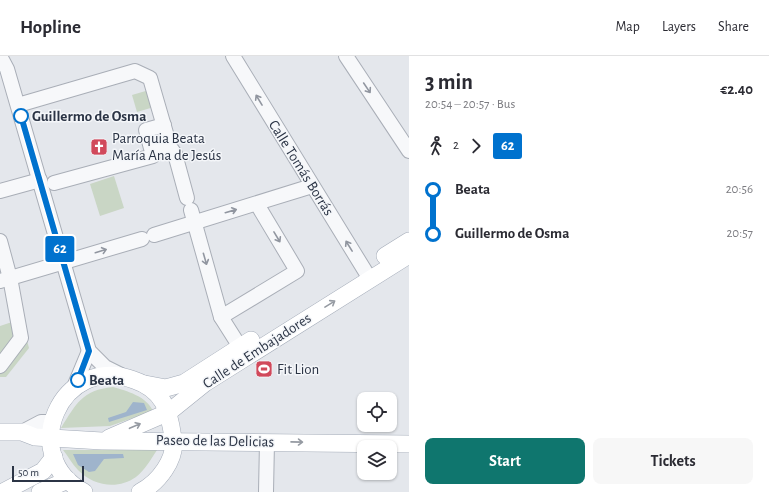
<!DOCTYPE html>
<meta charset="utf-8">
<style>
body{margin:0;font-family:"Alegreya Sans",sans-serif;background:#f7f7f7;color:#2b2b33;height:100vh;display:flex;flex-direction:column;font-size:15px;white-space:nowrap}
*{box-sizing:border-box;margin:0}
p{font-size:13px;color:#7c7c81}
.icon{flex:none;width:22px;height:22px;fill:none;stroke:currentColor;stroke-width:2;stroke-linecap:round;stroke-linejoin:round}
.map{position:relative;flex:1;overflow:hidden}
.side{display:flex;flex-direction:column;background:#fff;width:360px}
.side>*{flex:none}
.badge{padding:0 8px;border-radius:3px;font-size:14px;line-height:26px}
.controls{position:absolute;left:357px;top:336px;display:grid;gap:8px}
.controls a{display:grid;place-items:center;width:40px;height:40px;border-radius:8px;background:#fff;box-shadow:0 1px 3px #0004;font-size:20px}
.scale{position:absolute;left:12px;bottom:10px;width:72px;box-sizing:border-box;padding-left:4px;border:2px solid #2b3445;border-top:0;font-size:11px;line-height:14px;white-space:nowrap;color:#2b3445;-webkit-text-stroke:3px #f4f6f9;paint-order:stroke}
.map>.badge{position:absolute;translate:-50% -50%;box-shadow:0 0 0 2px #fff}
.legs{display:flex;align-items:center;gap:6px;height:44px;padding:0 16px;font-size:13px}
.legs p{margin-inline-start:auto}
.headline{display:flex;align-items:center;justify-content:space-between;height:68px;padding:0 16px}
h1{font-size:22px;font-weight:700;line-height:30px}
.primary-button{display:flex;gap:8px;margin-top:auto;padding:8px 16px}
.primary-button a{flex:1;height:46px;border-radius:8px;background:#0f766e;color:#fff;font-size:16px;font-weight:700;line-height:46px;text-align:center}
.primary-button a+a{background:#f7f7f7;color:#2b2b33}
ul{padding:0 16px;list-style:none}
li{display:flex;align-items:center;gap:14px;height:44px;font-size:15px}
li i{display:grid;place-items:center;width:6px;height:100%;margin:0 5px;background:currentColor}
li i::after{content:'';width:10px;height:10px;margin:-5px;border:3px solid;border-radius:50%;background:#fff}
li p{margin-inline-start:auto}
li:first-child i{background:linear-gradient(#0000 50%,currentColor 0)}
li:last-child i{background:linear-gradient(currentColor 50%,#0000 0)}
header{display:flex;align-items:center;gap:24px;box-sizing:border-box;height:56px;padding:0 20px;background:#fff;border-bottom:1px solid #e1e1e2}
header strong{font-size:19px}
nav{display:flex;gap:22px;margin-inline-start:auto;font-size:14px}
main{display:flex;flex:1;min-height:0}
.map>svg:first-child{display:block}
.green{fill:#c9d6c5}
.water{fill:#9fb4cc}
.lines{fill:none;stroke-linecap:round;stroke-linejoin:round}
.minor-casing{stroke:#a9aeb7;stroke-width:16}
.major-casing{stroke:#a3abb8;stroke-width:18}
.minor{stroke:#f7f8fa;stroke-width:14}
.major{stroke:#fff;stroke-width:17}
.oneway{stroke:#9196a0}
.oneway2{stroke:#959aa2}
.line-1-casing{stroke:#fff;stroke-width:9}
.line-1{stroke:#0072ce;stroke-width:6}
.stop-1-dot{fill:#fff;stroke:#0072ce;stroke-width:2}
.labels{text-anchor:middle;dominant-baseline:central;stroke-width:3;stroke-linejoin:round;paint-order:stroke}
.stop-label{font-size:15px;font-weight:bold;fill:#2b3445;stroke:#f4f6f9;text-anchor:start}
.poi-label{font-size:15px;fill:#2b3445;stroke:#f4f6f9;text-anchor:start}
.street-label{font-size:15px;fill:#2b3445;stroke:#f4f6f9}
</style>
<header>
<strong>Hopline</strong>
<nav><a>Map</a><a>Layers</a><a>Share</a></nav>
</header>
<main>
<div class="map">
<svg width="409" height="436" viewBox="0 0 409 436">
<rect width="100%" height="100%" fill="#e4e7ec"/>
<g class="green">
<polygon points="149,34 154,51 137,56 132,39"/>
<polygon points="114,120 124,152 100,160 90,128"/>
<polygon points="21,263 29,292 6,321 0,321 0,270"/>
<path d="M 113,331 C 127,335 146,340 153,355 L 110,370 L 61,372 C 76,348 82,334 113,331 Z"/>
<path d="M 63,394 L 157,394 C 151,403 145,414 136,421 C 118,434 93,430 78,414 C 72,408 68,400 63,394 Z"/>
</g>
<g class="water">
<polygon points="133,346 144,347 147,354 109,366 108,362 126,356"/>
<polygon points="73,398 123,398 124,402 104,403 95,415 89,416 78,409"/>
</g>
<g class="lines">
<g class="minor-casing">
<g id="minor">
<polyline points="0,0 7,13 89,295 105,311 121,319"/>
<polyline points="233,0 370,223"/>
<polyline points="346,0 409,95"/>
<polyline points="18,49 135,15 150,22 170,91 175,98 187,142"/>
<polyline points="160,94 152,96 146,74 164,69"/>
<polyline points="54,127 153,100 152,96"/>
<polyline points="0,135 40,124"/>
<polyline points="191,154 221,261 240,291"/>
<polyline points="154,179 312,130"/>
<polyline points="0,185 10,222"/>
<polyline points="0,225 142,183"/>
<polyline points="221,261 297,215 257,148"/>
<polyline points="0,310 21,282 11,227"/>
<polyline points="74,331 89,295"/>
<polyline points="22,376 41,366 52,366"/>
<polyline points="266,436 267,386"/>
</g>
</g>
<g class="major-casing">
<g id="major">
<polyline points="385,200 409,185"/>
<polyline points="145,328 166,332 184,327 251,284"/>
<polyline points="0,376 22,376 35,381 102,385 409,388"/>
<polyline points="109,382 169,356 205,327 409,199"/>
<polyline points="3,436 43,415 54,401"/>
<polyline points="40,436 68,424"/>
<path d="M 84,436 C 16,400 61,296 134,324 C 163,334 169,353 173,382 C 177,403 158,427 140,436"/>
</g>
</g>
<use href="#minor" class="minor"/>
<use href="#major" class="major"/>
</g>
<defs><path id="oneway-shaft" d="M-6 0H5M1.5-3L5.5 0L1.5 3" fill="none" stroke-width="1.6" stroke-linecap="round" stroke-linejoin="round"/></defs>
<g class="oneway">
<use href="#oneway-shaft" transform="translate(367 32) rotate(56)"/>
<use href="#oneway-shaft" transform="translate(259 44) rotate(-121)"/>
<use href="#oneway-shaft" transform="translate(231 155) rotate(-16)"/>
<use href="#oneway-shaft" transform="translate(277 181) rotate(59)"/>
<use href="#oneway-shaft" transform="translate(349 190) rotate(-122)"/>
<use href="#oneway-shaft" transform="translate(101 195) rotate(-17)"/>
<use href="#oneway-shaft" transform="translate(205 203) rotate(74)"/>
</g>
<g class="oneway2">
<use href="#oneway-shaft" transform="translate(330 248) rotate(-32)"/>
<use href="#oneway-shaft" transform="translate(135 370) rotate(-23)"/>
<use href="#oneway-shaft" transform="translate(297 386) rotate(1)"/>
</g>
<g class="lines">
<g class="line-1-casing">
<polyline id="line-1" points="21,60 89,295 78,324"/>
</g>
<use href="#line-1" class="line-1"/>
</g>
<defs>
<g id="church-square" transform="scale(0.9)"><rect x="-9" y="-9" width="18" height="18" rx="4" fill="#d1495b" stroke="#f4f6f9"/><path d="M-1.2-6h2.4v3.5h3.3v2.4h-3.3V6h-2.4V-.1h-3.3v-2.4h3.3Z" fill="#fff"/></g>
<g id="stadium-square" transform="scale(0.9)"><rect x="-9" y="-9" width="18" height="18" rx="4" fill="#d1495b" stroke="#f4f6f9"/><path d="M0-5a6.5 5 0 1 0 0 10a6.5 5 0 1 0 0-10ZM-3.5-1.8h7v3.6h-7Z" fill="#fff"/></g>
</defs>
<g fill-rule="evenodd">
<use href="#church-square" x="99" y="91"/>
<use href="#stadium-square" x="264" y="313"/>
</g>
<g class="stop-1-dot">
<circle cx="21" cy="60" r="7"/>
<circle cx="78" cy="324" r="7"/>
</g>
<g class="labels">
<g class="stop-label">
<text x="32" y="60">Guillermo de Osma</text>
<text x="89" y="324">Beata</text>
</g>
<g class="poi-label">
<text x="112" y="82">Parroquia Beata<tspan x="112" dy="17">María Ana de Jesús</tspan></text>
<text x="277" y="313">Fit Lion</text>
</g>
<g class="street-label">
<text transform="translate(301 112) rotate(58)">Calle Tomás Borrás</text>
<text transform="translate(257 295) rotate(-33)">Calle de Embajadores</text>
<text transform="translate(215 385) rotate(1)">Paseo de las Delicias</text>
</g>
</g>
</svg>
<div class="controls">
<a><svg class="icon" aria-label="locate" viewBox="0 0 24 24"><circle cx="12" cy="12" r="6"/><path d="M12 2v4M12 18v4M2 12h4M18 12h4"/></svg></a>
<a><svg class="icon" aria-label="layers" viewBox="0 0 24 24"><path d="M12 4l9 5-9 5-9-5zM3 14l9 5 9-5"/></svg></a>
</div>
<div class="scale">50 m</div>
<b class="badge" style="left:60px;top:193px;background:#0072ce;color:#fff">62</b>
</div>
<section class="side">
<div class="headline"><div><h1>3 min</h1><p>20:54 – 20:57 · Bus</p></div><b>€2.40</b></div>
<div class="legs"><svg class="icon" aria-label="walk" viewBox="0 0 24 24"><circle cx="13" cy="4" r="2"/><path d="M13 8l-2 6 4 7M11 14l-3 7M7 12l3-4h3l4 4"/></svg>2<svg class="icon" aria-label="forward" viewBox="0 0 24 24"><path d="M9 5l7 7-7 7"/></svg><b class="badge" style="background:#0072ce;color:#fff">62</b></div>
<ul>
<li><i style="color:#0072ce"></i><b>Beata</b><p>20:56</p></li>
<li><i style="color:#0072ce"></i><b>Guillermo de Osma</b><p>20:57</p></li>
</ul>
<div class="primary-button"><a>Start</a><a>Tickets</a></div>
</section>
</main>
